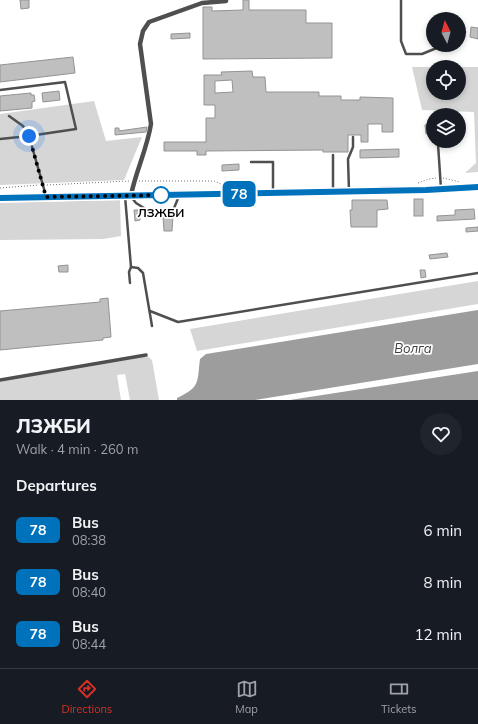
<!DOCTYPE html>
<meta charset="utf-8">
<style>
body{margin:0;font-family:Mulish,sans-serif;background:#20242c;color:#f1f3f6;height:100vh;display:flex;flex-direction:column;font-size:15px;white-space:nowrap}
*{box-sizing:border-box;margin:0}
p{font-size:13px;color:#9ea1a6}
.icon{flex:none;width:22px;height:22px;fill:none;stroke:currentColor;stroke-width:2;stroke-linecap:round;stroke-linejoin:round}
.map{position:relative;height:400px;overflow:hidden}
.sheet{display:flex;flex-direction:column;background:#171b24;flex:1}
.sheet>*{flex:none}
.badge{padding:0 8px;border-radius:6px;font-size:14px;line-height:26px}
.needle{width:26px;rotate:354deg}
.buttons{position:absolute;left:426px;top:12px;display:grid;gap:8px}
.buttons a{display:grid;place-items:center;width:40px;height:40px;border-radius:50%;background:#171b24;box-shadow:0 2px 6px #0003;font-size:20px}
.you{position:absolute;width:20px;height:20px;margin:-10px;border:3px solid #fff;border-radius:50%;background:#1a73e8;box-shadow:0 0 0 6px #1a73e833}
.map>.badge{position:absolute;translate:-50% -50%;box-shadow:0 0 0 2px #fff}
h2{padding:0 16px;font-size:15px;line-height:36px}
.round{display:grid;place-items:center;flex:none;width:42px;height:42px;border-radius:21px;background:#20242c}
.overview{display:flex;align-items:center;justify-content:space-between;height:68px;padding:0 16px}
h1{font-size:19px;font-weight:800;line-height:30px}
ul{padding:0;list-style:none}
li{display:flex;align-items:center;gap:12px;height:52px;padding:0 16px}
li div{flex:1}
li b{display:block;font-size:15px}
li em{font-style:normal}
li .badge{min-width:44px;font-weight:700;text-align:center}
.tabs{display:flex;justify-content:space-around;align-items:center;height:56px;border-top:1px solid #363941;background:#171b24;font-size:11px;color:#9ea1a6}
.tabs a{display:grid;justify-items:center;gap:2px}
.tabs .selected{color:#d93025}
.map>svg:first-child{display:block}
.green{fill:#d6d6d6;fill-rule:evenodd}
.water{fill:#9d9d9d}
.building{fill:#bfbfbf;stroke:#939393;fill-rule:evenodd}
.lines{fill:none;stroke-linecap:round;stroke-linejoin:round}
.path{stroke:#717171;stroke-width:1;stroke-dasharray:1 2;stroke-linecap:butt}
.service{stroke:#4f4f4f;stroke-width:2.5}
.pedestrian{stroke:#4f4f4f;stroke-width:3.5}
.minor{stroke:#4f4f4f;stroke-width:4.5}
.secondary{stroke:#1c1c1c;stroke-width:7}
.line-casing{stroke:#fff;stroke-width:9}
.line{stroke:#0072bc;stroke-width:6}
.walk{stroke:#000;stroke-width:4;stroke-dasharray:0 7.2}
.stop-dot{fill:#fff;stroke:#0072bc;stroke-width:2}
.labels{text-anchor:middle;dominant-baseline:central;stroke-width:3.5;stroke-linejoin:round;paint-order:stroke}
.stop-label{font-size:12px;font-weight:bold;fill:#000;stroke:#fff}
.water-label{font-size:13px;font-style:italic;fill:#3e3e3e;stroke:#fff}
</style>
<div class="map">
<svg width="478" height="400" viewBox="0 0 478 400">
<rect width="100%" height="100%" fill="#fff"/>
<g class="green">
<path d="M 412,67 L 478,67 L 478,172 L 465,173 L 476,163 L 474,112 L 422,110 ZM 433,67 L 459,67 L 459,93 L 433,93 Z"/>
<polygon points="94,101 106,141 142,137 124,180 0,185 0,114"/>
<polygon points="120,200 121,236 103,239 0,240 0,203"/>
<polygon points="478,281 478,304 197,351 190,329"/>
<polygon points="146,355 152,360 159,400 130,400 125,374 117,375 121,400 0,400 0,379"/>
</g>
<g class="water">
<path d="M 478,310 L 478,364 L 255,400 L 177,400 L 177,398 C 201,387 197,382 200,359 L 206,354 Z"/>
<polygon points="478,371 478,400 290,400"/>
</g>
<g class="building">
<polygon points="20,0 29,0 29,8 21,9"/>
<polygon points="243,0 249,0 249,10 306,10 306,23 332,23 332,58 203,59 203,7 212,7 212,11 243,10"/>
<polygon points="471,27 478,28 478,39 470,37"/>
<polygon points="190,33 190,38 171,39 171,34"/>
<polygon points="73,57 75,73 0,82 0,65"/>
<path d="M 252,71 L 253,77 L 265,77 L 266,92 L 319,92 L 319,96 L 341,96 L 341,100 L 360,100 L 360,97 L 393,98 L 393,132 L 382,132 L 382,124 L 368,124 L 368,142 L 361,142 L 361,135 L 348,135 L 348,152 L 323,152 L 323,150 L 206,151 L 206,155 L 197,155 L 197,151 L 164,151 L 164,142 L 206,142 L 206,118 L 215,118 L 215,105 L 204,105 L 204,75 L 222,75 L 221,72 ZM 232,80 L 233,92 L 215,93 L 215,81 Z"/>
<polygon points="59,91 60,100 43,102 42,93"/>
<polygon points="31,93 31,95 34,95 35,101 32,102 32,108 0,111 0,96"/>
<rect x="459" y="123" width="4" height="12"/>
<polygon points="433,124 433,134 426,134 425,125"/>
<polygon points="147,127 146,132 115,135 115,128 119,128 119,131"/>
<polygon points="399,149 399,157 360,158 360,150"/>
<polygon points="239,164 239,170 222,171 222,165"/>
<rect x="414" y="199" width="9" height="17"/>
<polygon points="352,200 387,200 388,209 377,210 377,227 351,227 350,210 352,210"/>
<polygon points="474,209 475,219 437,221 437,216 455,215 455,210"/>
<polygon points="134,210 139,210 140,220 135,221"/>
<polygon points="173,216 172,231 164,231 163,217"/>
<polygon points="478,227 478,231 466,232 466,228"/>
<polygon points="447,253 448,257 430,259 429,255"/>
<polygon points="68,265 68,272 59,272 58,266"/>
<polygon points="420,270 425,270 426,277 421,278"/>
<polygon points="108,298 111,337 103,338 103,340 0,350 0,311 100,302 100,299"/>
</g>
<g class="lines">
<g class="path">
<polyline points="443,178 460,182"/>
<polyline points="139,181 214,181 228,187"/>
<polyline points="418,183 429,179 436,178"/>
<polyline points="47,185 129,181"/>
<polyline points="0,188 39,185"/>
</g>
<g class="service">
<polyline points="401,0 401,41 406,54 422,54 444,45"/>
<polyline points="459,35 465,32"/>
<polyline points="0,90 65,82 76,129 29,136 46,196"/>
<polyline points="0,139 29,136 23,126 9,116"/>
<polyline points="438,144 441,189"/>
<polyline points="333,155 333,191"/>
<polyline points="251,162 273,162 273,192"/>
<polyline points="349,191 348,159 353,147 353,137"/>
<polyline points="125,196 131,267 129,272 130,283"/>
<polyline points="132,198 136,203 155,215 172,213 179,196"/>
<polyline points="131,267 138,268 143,273 152,326"/>
<polyline points="150,311 178,322 478,273"/>
</g>
<polyline class="pedestrian" points="0,380 146,355"/>
<path class="minor" d="M 131,195 C 136,171 147,149 151,124 L 140,44 L 143,31 L 149,22 L 202,3 L 226,1 L 226,0"/>
<polyline class="secondary" points="0,198 449,189 478,187"/>
</g>
<g class="lines">
<g class="line-casing">
<polyline id="line" points="0,198 426,190 478,187"/>
</g>
<use href="#line" class="line"/>
<polyline class="walk" points="29,136 46,197 166,195 161,195"/>
</g>
<circle class="stop-dot" cx="161" cy="195" r="8"/>
<g class="labels">
<g class="stop-label">
<text x="161" y="212">ЛЗЖБИ</text>
</g>
<g class="water-label">
<text x="413" y="348">Волга</text>
</g>
</g>
</svg>
<div class="buttons">
<a><svg class="needle" viewBox="-14 -14 28 28"><path d="M0-13l5 13h-10z" fill="#e53935"/><path d="M0 13l5-13h-10z" fill="#9ea1a6"/></svg></a>
<a><svg class="icon" aria-label="locate" viewBox="0 0 24 24"><circle cx="12" cy="12" r="6"/><path d="M12 2v4M12 18v4M2 12h4M18 12h4"/></svg></a>
<a><svg class="icon" aria-label="layers" viewBox="0 0 24 24"><path d="M12 4l9 5-9 5-9-5zM3 14l9 5 9-5"/></svg></a>
</div>
<div class="you" style="left:29px;top:136px"></div>
<b class="badge" style="left:239px;top:194px;background:#0072bc;color:#fff">78</b>
</div>
<section class="sheet">
<div class="overview"><div><h1>ЛЗЖБИ</h1><p>Walk · 4 min · 260 m</p></div><a class="round"><svg class="icon" aria-label="heart" viewBox="0 0 24 24"><path d="M12 20l-8-8c-3-5 5-10 8-4 3-6 11-1 8 4z"/></svg></a></div>
<h2>Departures</h2>
<ul>
<li><span class="badge" style="background:#0072bc;color:#fff">78</span><div><b>Bus</b><p>08:38</p></div><em>6 min</em></li>
<li><span class="badge" style="background:#0072bc;color:#fff">78</span><div><b>Bus</b><p>08:40</p></div><em>8 min</em></li>
<li><span class="badge" style="background:#0072bc;color:#fff">78</span><div><b>Bus</b><p>08:44</p></div><em>12 min</em></li>
</ul>
</section>
<nav class="tabs">
<a class="selected"><svg class="icon" aria-label="directions" viewBox="0 0 24 24"><path d="M12 3l9 9-9 9-9-9zM9 14v-3h6M13 9l2 2-2 2"/></svg>Directions</a>
<a><svg class="icon" aria-label="map" viewBox="0 0 24 24"><path d="M3 6l6-2 6 2 6-2v14l-6 2-6-2-6 2zM9 4v14M15 6v14"/></svg>Map</a>
<a><svg class="icon" aria-label="tickets" viewBox="0 0 24 24"><path d="M3 7h18v10H3zM15 7v10"/></svg>Tickets</a>
</nav>
